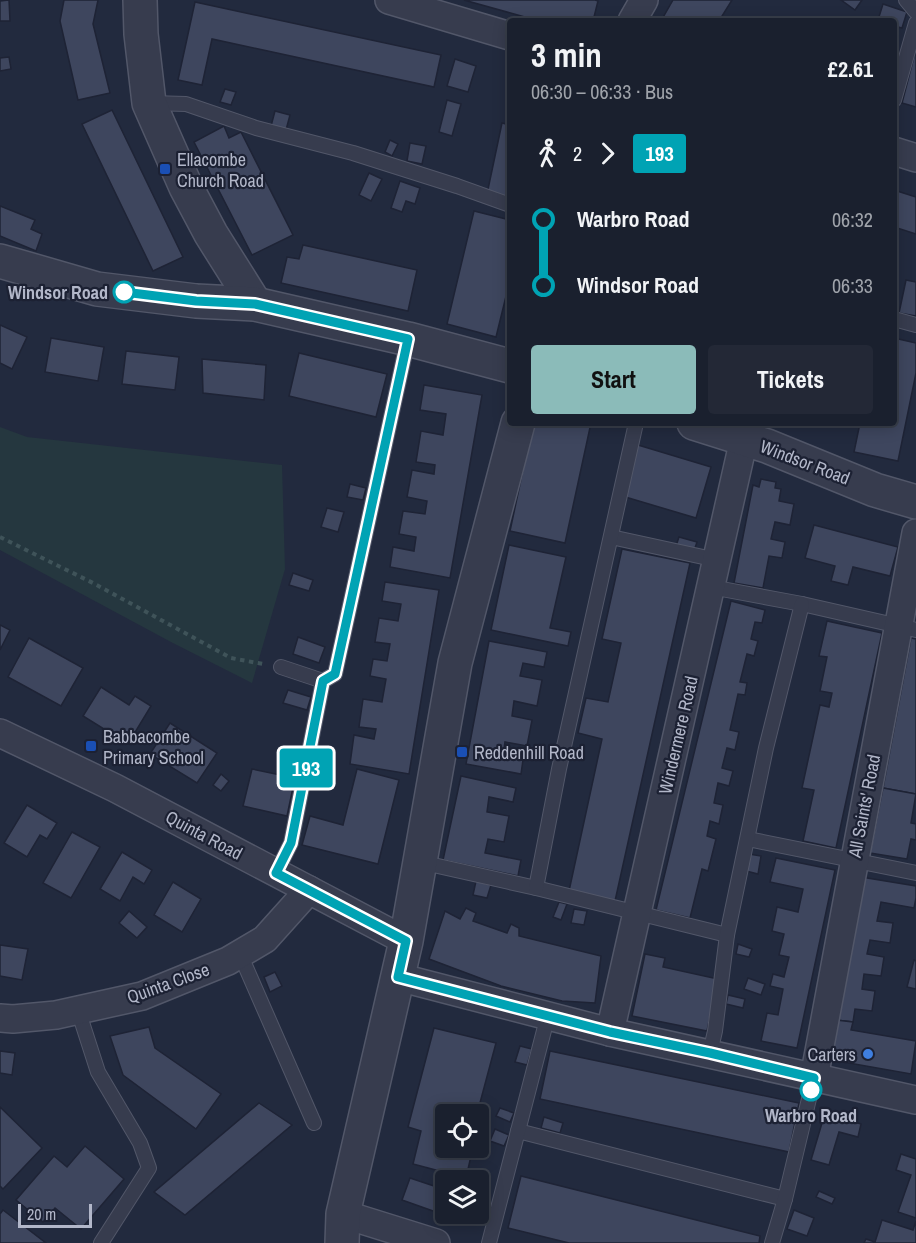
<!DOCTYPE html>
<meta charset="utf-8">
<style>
body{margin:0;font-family:"Archivo Narrow",sans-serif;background:#232836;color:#f1f3f6;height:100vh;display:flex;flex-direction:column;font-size:22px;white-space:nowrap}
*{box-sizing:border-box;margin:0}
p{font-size:20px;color:#9fa3aa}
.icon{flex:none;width:33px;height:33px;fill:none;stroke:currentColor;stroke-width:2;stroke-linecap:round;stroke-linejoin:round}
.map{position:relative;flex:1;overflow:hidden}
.drawer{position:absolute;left:507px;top:18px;width:390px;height:408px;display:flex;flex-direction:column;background:#1a202e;border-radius:6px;box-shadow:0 3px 15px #0003,0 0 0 2px #383e4a}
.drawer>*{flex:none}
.badge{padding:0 12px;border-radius:4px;font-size:21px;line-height:39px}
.buttons{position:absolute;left:435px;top:1104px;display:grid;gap:12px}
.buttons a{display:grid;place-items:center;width:54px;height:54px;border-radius:6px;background:#1a202e;box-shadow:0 3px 15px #0003,0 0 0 2px #383e4a;font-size:30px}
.scale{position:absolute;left:18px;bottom:15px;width:74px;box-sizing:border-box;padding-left:6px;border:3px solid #b2b7c9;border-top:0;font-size:16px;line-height:21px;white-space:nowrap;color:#b2b7c9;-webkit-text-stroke:4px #1c2133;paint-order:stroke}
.map>.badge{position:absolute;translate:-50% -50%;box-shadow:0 0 0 3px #fff}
.legs{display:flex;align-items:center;gap:9px;height:66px;padding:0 24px;font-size:20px}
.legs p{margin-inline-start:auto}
.overview{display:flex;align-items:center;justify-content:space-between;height:102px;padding:0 24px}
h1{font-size:33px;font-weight:800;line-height:45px}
.primary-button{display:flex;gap:12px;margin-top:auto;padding:12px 24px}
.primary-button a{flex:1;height:69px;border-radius:6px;background:#8bbbb9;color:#111;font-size:24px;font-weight:800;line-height:69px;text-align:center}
.primary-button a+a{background:#232836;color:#f1f3f6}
ul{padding:0 24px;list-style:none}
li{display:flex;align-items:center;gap:21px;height:66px;font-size:22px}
li i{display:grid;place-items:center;width:9px;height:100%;margin:0 8px;background:currentColor}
li i::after{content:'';width:15px;height:15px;margin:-8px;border:4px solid;border-radius:50%;background:#1a202e}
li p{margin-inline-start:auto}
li:first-child i{background:linear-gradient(#0000 50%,currentColor 0)}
li:last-child i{background:linear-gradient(currentColor 50%,#0000 0)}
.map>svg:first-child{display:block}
.green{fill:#25373f}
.building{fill:#3e465e;stroke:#1e2335;stroke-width:1.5}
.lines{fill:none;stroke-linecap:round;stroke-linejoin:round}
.service-casing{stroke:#525769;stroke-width:16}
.minor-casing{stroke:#525769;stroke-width:30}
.tertiary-casing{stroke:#525769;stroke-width:36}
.path{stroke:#3f5359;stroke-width:4;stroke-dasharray:4.5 4.5;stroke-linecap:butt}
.service{stroke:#373c4e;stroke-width:14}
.minor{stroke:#373c4e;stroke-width:27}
.tertiary{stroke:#373c4e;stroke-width:33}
.line-1-casing{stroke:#fff;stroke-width:14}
.line-1{stroke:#00a3b4;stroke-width:9}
.transit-dot{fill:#1a4fb4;stroke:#1c2133;stroke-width:2}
.stop-1-dot{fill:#fff;stroke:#00a3b4;stroke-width:3}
.shop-dot{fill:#3f7fe0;stroke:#1c2133;stroke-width:2}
.labels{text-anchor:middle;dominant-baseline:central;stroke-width:4.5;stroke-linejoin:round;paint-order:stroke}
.poi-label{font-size:18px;fill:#b2b7c9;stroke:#1c2133;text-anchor:start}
.stop-label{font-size:18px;font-weight:bold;fill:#b2b7c9;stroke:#1c2133;text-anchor:end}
.street-label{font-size:18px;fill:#b2b7c9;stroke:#1c2133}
</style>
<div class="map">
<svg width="916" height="1243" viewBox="0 0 916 1243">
<rect width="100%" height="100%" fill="#222a3e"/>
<polygon class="green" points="0,427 27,437 282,465 285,569 252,683 171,642 0,550"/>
<g class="building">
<polygon points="9,0 10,21 0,21 0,1"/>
<polygon points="64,0 98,0 93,24 110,93 78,100 60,21"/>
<polygon points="464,0 595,0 598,1 593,21 539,21"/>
<polygon points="673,0 732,0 719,21 661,21"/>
<polygon points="841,0 862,0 855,10"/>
<polygon points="195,2 441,55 434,87 212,39 202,85 178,80"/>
<polygon points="883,4 907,12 902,28 894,26 894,21 878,20"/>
<polygon points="916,49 916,107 902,103"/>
<polygon points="9,57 11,69 0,71 0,58"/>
<polygon points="455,59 476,66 468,92 447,86"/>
<polygon points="225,89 236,92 231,105 220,102"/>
<polygon points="447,100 461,104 452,136 439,132"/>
<polygon points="112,110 183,257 153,271 82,124"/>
<polygon points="275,111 290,115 286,130 271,126"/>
<polygon points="502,123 510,125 510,199 487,194"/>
<polygon points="224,126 229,138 241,132 293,235 252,255 194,142"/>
<polygon points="390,140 398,144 392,156 385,152"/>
<polygon points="410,143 426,146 422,164 407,161"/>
<polygon points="369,173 382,179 371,201 359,195"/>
<polygon points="400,181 420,188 415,204 406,201 402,212 391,208"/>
<polygon points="894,190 916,197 916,234 894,227"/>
<polygon points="0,206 35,220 31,229 42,234 36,251 0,236"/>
<polygon points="474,211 510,220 510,280 496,337 447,324"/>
<polygon points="303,245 417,270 408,311 281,283 287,257 299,259"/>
<polygon points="906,280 916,282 916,316 899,313"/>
<polygon points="0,325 27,337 12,369 0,363"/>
<polygon points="51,338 104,347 98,381 45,372"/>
<polygon points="894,338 916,343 916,373 898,461 854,452 860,423 894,423"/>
<polygon points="126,351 179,357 175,390 122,384"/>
<polygon points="299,353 387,374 376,417 289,396"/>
<polygon points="202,359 266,365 264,400 203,393"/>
<polygon points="424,385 482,395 450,578 390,567 393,547 414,551 416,537 399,534 403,511 425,514 427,501 407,497 412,470 434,474 435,465 416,462 421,431 443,435 446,414 420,410"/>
<polygon points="533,423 591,423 565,543 510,531"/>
<polygon points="638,445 711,467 696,518 622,496"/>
<polygon points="761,479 776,482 775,488 781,489 779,501 794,504 790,525 775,522 771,539 785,542 782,558 769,556 763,588 734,583 753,485 759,487"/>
<polygon points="350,484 366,488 363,500 347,497"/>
<polygon points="327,508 344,512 338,532 321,527"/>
<polygon points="814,525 898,547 890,576 853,567 848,585 831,581 835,566 805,558"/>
<polygon points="679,537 697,542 694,551 676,546"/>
<polygon points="509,545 566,557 550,628 571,632 568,646 491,630"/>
<polygon points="622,549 690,563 615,901 569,891 602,739 578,733 586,698 608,702 621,643 602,639"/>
<polygon points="293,573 313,580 309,591 289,585"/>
<polygon points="385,582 439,590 409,774 350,764 354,735 374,739 376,729 359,727 363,699 382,702 386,679 370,676 373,659 387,661 390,644 375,642 379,618 398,621 401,604 382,601"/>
<polygon points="731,601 765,610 762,623 755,622 751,639 758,641 754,656 747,654 740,682 747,683 745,695 738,694 730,730 739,732 735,750 727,748 722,768 733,771 729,786 718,783 714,803 723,805 719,824 710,821 707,836 716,839 708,871 702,869 690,918 656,910"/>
<polygon points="827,621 882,633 836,848 803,841 814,790 802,788 820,705 829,707 832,693 820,691 827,657 819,656"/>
<polygon points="0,625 10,630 0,650"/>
<polygon points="298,637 325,647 319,663 293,654"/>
<polygon points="29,638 83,668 61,706 8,677"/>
<polygon points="911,638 916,639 916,794 883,788"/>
<polygon points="489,641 547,652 544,667 523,663 520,676 542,680 537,706 514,701 512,716 532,720 527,746 505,742 503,756 523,760 521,774 466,764"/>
<polygon points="101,687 129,705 135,696 151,706 128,744 83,716"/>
<polygon points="288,690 311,697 307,710 283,703"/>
<polygon points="170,723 217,753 197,783 150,754"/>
<polygon points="252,769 295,778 287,816 243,806"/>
<polygon points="357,769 399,780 378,864 302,845 310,816 343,825"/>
<polygon points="221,774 229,781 221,791 213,785"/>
<polygon points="461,776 516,788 513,802 489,797 487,812 509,816 504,842 488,839 485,853 521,860 518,876 443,860"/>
<polygon points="883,788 916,794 911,823 916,824 916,840 911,839 907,859 870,853"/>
<polygon points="27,805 57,823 47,839 40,835 27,857 4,843"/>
<polygon points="72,832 100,847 71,898 43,883"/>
<polygon points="122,852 152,870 144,884 133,877 120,901 100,889"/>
<polygon points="749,854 761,856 758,874 746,871"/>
<polygon points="776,858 835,870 797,1048 761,1041 767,1013 778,1015 783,989 770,986 773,974 784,977 789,957 779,955 784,934 772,931 777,907 798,912 803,889 770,882"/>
<polygon points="861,877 916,886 916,898 914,908 881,902 877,921 893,923 890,943 870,940 867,954 884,957 881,976 864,974 862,989 875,991 872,1011 855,1009 853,1022 836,1020"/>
<polygon points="476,881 491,885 487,898 473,895"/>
<polygon points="173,882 201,899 182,932 154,915"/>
<polygon points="559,902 567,904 561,920 553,917"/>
<polygon points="466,908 476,913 473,921 507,933 511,924 519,928 519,936 601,956 595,1003 562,1001 501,986 429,959 445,911 460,919"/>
<polygon points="574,909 587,911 584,925 571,923"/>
<polygon points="129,911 147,927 137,938 119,923"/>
<polygon points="738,944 752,949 749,957 736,954"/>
<polygon points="0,945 28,949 22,980 0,976"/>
<polygon points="645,954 665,958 663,967 718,979 707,1031 632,1016"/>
<polygon points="914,960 916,961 916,989 907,987"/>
<polygon points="275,972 282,986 270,992 264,977"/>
<polygon points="748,978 765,984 761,995 744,989"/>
<polygon points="728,995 745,999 743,1008 726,1004"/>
<polygon points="836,1020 853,1022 851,1030 916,1041 911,1074 826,1059"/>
<polygon points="149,1027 155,1048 221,1094 196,1129 123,1075 110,1036"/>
<polygon points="434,1028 496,1043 477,1114 465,1114 448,1110 446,1114 444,1127 446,1127 445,1149 471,1156 466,1178 413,1164 421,1131 408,1127"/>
<polygon points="520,1046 532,1049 527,1065 515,1062"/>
<polygon points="0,1051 15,1053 12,1075 0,1073"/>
<polygon points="550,1051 799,1103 789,1152 540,1099"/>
<polygon points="259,1103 292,1125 185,1215 154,1192"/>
<polygon points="0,1107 42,1148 3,1189 0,1186"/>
<polygon points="500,1108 514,1113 510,1122 496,1116"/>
<polygon points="825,1113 861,1124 858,1137 839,1132 829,1165 811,1160"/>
<polygon points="544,1117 563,1123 560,1133 541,1128"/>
<polygon points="495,1129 509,1135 504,1146 490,1141"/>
<polygon points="85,1146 124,1179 81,1229 55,1208 43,1222 16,1200 54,1156 67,1167"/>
<polygon points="901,1154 916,1159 916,1218 898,1212 911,1175 896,1170"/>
<polygon points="521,1176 760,1236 759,1243 569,1243 508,1228"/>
<polygon points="410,1178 446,1190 446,1214 451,1214 450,1217 402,1200"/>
<polygon points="819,1191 835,1198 832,1204 816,1197"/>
<polygon points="3,1210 46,1243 0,1243 0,1214"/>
<polygon points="794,1210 814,1218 807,1236 787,1229"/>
<polygon points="882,1220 913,1230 916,1221 916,1243 864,1243 866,1239 875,1242"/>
</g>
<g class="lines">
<g class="service-casing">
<g id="service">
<polyline points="906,0 916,12"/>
<polyline points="894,100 916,23"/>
<polyline points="150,103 186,104 256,128 353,153 457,186 510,205"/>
<polyline points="894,319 916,325"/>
<polyline points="611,537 717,560"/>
<polyline points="711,587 802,604 916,630"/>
<polyline points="323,681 335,674 408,339"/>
<polyline points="748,839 916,873"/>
<polyline points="420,862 536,888 727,935"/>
<polyline points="276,873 291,843 323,681 281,667"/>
<polyline points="536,888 559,769 636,423"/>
<polyline points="240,954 314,1123"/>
<polyline points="78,1010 98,1072 140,1143 149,1168 101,1243"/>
<polyline points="710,1053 715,1031 727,935 766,748 802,604"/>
<polyline points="518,1131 785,1199"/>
<polyline points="489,1243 548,1015"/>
<polyline points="772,1243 785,1199 814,1078"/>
</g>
</g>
<g class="minor-casing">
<g id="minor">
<polyline points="389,0 510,36"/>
<polyline points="632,21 644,0"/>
<polyline points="894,151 916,158"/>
<polyline points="0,733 115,788 406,941"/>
<polyline points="398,977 610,1032 916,1100"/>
<polyline points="0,1018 13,1019 56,1015 142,996 228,961 265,939 309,890"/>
<polyline points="610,1032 744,439"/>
<polyline points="814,1078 916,533"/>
<polyline points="343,1214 436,1243"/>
</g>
</g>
<g class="tertiary-casing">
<g id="tertiary">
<polyline points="140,0 141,34 149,103 186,187 211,234 255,304"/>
<polyline points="0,261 97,289 196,301 255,304 408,339 510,366"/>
<polyline points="694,423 767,446 875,490 916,502"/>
<polyline points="342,1243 343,1214 406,941 455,663 518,423"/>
</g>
</g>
<polyline class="path" points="0,537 93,583 231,658 263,664"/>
<use href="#service" class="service"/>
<use href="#minor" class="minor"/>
<use href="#tertiary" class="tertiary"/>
</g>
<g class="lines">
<g class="line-1-casing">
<polyline id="line-1" points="124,292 196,301 255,304 408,339 335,674 323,681 291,843 276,873 406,941 398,977 610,1032 710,1053 814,1078 811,1090"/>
</g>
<use href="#line-1" class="line-1"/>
</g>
<g class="transit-dot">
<rect x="159" y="163" width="12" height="12" rx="3"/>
<rect x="85" y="740" width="12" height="12" rx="3"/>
<rect x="456" y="746" width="12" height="12" rx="3"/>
</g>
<g class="stop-1-dot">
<circle cx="124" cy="292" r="10"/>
<circle cx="811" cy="1090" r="10"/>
</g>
<circle class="shop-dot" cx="868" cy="1054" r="6"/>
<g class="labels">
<g class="poi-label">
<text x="177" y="159">Ellacombe<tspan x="177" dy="21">Church Road</tspan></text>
<text x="103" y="736">Babbacombe<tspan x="103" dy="21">Primary School</tspan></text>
<text x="474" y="752">Reddenhill Road</text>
<text x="856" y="1054" text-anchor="end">Carters</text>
</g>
<g class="stop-label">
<text x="108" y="292">Windsor Road</text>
<text x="811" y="1115" text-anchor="middle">Warbro Road</text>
</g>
<g class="street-label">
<text transform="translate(805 462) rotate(21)">Windsor Road</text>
<text transform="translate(678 735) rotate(-77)">Windermere Road</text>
<text transform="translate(864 806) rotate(-79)">All Saints' Road</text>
<text transform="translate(204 835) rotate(28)">Quinta Road</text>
<text transform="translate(168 983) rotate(-20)">Quinta Close</text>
</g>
</g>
</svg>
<div class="buttons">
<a><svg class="icon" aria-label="locate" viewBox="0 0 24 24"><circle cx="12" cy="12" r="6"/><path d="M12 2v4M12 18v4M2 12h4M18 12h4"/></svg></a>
<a><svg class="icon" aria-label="layers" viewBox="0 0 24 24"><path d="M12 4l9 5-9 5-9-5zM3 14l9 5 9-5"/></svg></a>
</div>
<div class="scale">20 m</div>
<b class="badge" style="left:306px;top:768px;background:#00a3b4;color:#fff">193</b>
<section class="drawer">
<div class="overview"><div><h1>3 min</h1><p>06:30 – 06:33 · Bus</p></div><b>£2.61</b></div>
<div class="legs"><svg class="icon" aria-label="walk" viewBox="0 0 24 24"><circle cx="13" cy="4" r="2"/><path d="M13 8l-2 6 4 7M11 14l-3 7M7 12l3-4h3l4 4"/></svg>2<svg class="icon" aria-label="forward" viewBox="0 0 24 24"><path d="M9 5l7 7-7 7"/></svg><b class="badge" style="background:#00a3b4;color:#fff">193</b></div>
<ul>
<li><i style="color:#00a3b4"></i><b>Warbro Road</b><p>06:32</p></li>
<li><i style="color:#00a3b4"></i><b>Windsor Road</b><p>06:33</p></li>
</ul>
<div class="primary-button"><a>Start</a><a>Tickets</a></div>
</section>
</div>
